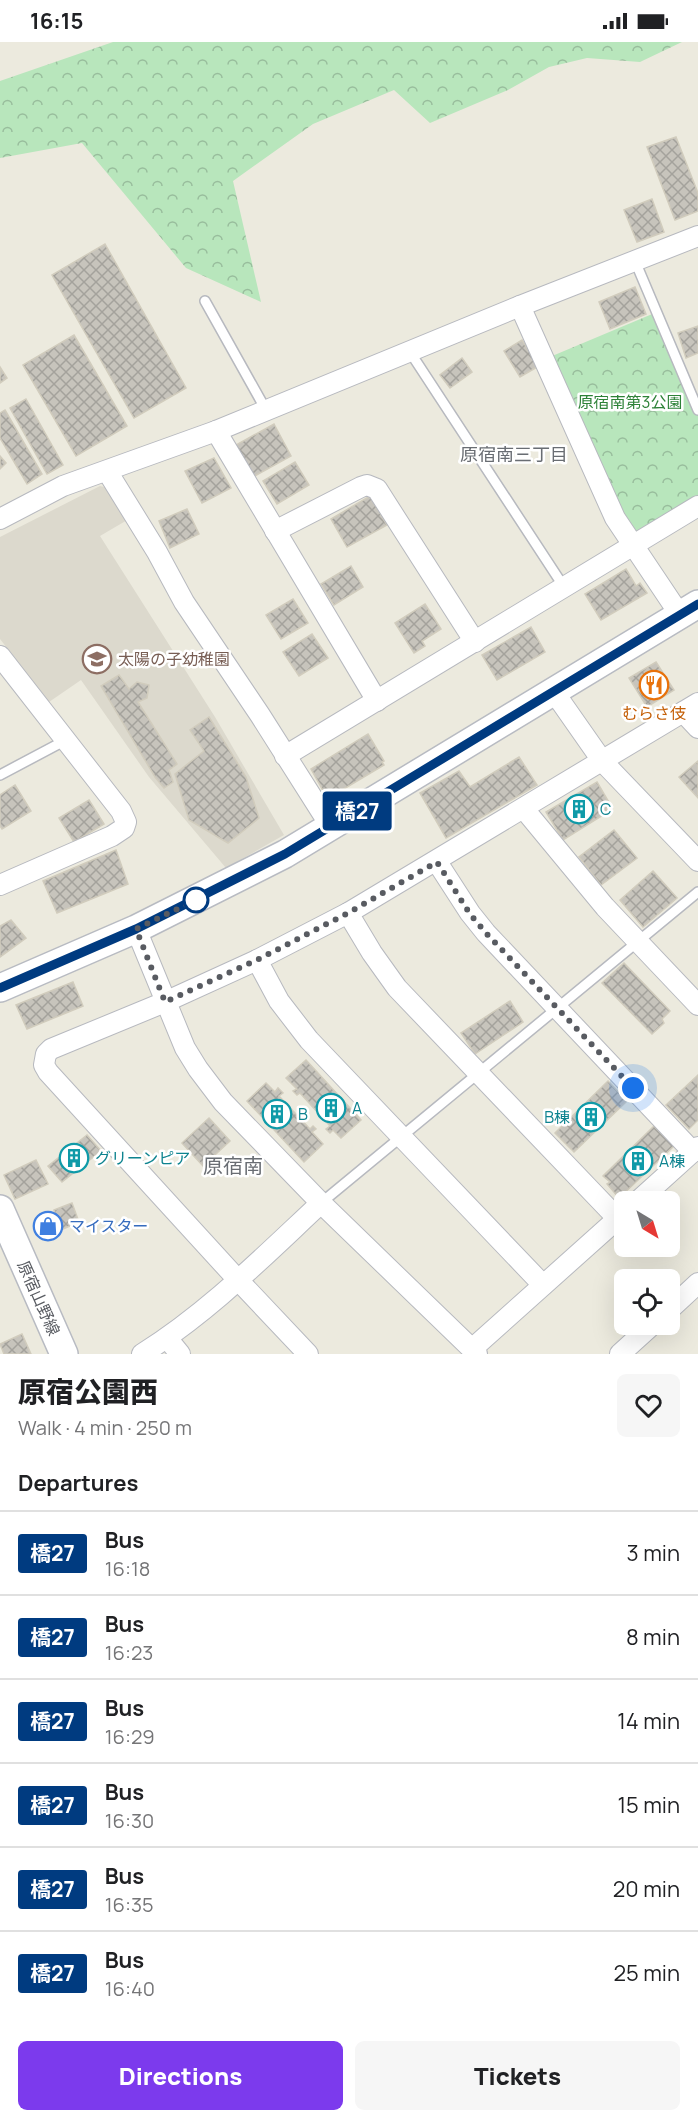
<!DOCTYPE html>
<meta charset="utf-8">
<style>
body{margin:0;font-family:Manrope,"Noto Sans JP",sans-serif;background:#f6f6f6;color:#202124;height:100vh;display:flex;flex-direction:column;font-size:22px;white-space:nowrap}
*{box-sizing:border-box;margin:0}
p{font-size:20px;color:#757577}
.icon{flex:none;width:33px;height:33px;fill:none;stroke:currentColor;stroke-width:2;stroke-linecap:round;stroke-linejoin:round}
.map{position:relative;height:1312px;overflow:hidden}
.panel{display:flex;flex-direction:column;background:#fff;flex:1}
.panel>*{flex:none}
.badge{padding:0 12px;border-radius:4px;font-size:21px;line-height:39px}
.needle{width:39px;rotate:142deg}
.tools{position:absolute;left:614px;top:1149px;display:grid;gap:12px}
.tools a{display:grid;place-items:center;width:66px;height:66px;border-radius:9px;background:#fff;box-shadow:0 6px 24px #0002;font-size:30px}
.you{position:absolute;width:30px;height:30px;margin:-15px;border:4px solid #fff;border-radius:50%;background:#1a73e8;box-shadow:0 0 0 9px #1a73e833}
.map>.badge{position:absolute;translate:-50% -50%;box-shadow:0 0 0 3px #fff}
h2{padding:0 18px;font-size:22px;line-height:54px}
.round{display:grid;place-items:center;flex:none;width:63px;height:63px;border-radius:9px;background:#f6f6f6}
.headline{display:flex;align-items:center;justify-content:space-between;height:102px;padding:0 18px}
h1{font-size:28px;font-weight:800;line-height:45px}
.action{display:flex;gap:12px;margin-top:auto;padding:12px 18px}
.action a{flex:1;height:69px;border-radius:9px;background:#7c3aed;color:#fff;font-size:24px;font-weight:800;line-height:69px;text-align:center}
.action a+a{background:#f6f6f6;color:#202124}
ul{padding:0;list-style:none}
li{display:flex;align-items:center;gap:18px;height:84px;padding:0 18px;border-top:2px solid #e0e0e0}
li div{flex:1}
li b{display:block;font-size:22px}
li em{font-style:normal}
li .badge{min-width:66px;font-weight:700;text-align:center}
.status{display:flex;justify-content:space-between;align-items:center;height:42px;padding:0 30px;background:#fff;direction:ltr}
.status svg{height:16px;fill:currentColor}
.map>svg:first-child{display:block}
.education{fill:#dcd9cd}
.forest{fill:url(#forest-crowns)}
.building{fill:url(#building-cross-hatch);stroke:#d1ccbd;stroke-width:1.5}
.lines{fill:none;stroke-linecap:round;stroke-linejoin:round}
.lane-casing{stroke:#b7b9bf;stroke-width:12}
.street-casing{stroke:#b7b9bf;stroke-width:22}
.secondary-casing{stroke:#b8bbc2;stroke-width:30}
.lane{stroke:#fff;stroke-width:9}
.street{stroke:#fff;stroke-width:20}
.secondary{stroke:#fff;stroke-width:27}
.line-casing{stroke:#fff;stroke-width:14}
.line{stroke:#003b80;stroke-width:9}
.walk{stroke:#585b61;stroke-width:6;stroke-dasharray:0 10.8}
.stop-dot{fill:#fff;stroke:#003b80;stroke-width:3}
.labels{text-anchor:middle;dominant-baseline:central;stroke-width:5;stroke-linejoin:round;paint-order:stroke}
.park-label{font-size:16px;fill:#2e8238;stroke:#fff}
.education-label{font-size:16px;fill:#785e54;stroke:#fff;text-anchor:start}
.food-label{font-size:16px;fill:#c56008;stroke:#fff}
.culture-label{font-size:16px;fill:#0d838f;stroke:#fff;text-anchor:start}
.shop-label{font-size:16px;fill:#366cbe;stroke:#fff;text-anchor:start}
.street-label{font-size:16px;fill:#585b61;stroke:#fff}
.neighbourhood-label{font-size:18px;fill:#696d73;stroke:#fff}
.quarter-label{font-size:20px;fill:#696d73;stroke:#fff}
</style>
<div class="status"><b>16:15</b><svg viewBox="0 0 49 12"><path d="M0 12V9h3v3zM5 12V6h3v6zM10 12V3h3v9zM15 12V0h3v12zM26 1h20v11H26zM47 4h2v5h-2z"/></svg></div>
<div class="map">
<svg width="698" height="1312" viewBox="0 0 698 1312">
<defs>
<pattern id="forest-crowns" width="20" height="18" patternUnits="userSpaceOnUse" patternTransform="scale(1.5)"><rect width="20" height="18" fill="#b8e6bc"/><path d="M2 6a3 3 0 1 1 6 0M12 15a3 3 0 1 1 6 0" fill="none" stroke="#98bd9c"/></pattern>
<pattern id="building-cross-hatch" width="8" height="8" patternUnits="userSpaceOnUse" patternTransform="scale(1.5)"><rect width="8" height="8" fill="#c7c4bc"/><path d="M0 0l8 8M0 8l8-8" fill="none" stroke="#a4a29c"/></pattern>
</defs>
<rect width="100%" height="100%" fill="#eceade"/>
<polygon class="education" points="100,444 108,446 129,477 100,494 215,675 284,793 226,826 149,735 81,638 49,660 0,597 0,495"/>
<g class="forest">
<polygon points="113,0 682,0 640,20 587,16 549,25 508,48 430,81 394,48 313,82 233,139 261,260 186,226 82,101 0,116 0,39"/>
<polygon points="657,270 698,368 698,464 634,504 545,317"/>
</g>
<g class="building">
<polygon points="676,95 698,151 698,169 675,178 647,105"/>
<polygon points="652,157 664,190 637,200 624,168"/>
<polygon points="105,202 186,346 134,376 52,233"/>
<polygon points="635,245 646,272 610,287 599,260"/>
<polygon points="698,284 698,311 686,316 678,291"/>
<polygon points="74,293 127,384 76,414 23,323"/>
<polygon points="522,298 539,324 520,335 504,309"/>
<polygon points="462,316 472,330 450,346 440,333"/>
<polygon points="0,325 7,336 0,341"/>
<polygon points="26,357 63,423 47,432 10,366"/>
<polygon points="5,368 42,432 27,442 0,396 0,371"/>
<polygon points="274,382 291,414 253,435 236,403"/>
<polygon points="0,414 6,421 0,427"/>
<polygon points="214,416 231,446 202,461 185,429"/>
<polygon points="295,420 309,443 277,462 263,439"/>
<polygon points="370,454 387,483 347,505 331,477"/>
<polygon points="187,467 199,492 170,506 159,479"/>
<polygon points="351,524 363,545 334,563 321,542"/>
<polygon points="626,527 636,544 640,541 647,551 601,578 585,552"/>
<polygon points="293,557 308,581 281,597 266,573"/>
<polygon points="425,562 441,587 422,599 425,604 414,611 395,581"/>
<polygon points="531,585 545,610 497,638 482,613"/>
<polygon points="312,592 328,616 299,634 283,610"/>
<polygon points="656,620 674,648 647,665 629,636"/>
<polygon points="119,633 129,647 137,640 149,643 147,656 138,660 177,722 169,728 173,740 164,746 155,735 101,644"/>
<polygon points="209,675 246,735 259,776 228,801 189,778 175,732 204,709 190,688"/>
<polygon points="368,692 384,719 382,720 384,723 337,751 335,749 326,754 311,727"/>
<polygon points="519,715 537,743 446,796 420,751 459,729 470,745"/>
<polygon points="698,719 698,756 679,735"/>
<polygon points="597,740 610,762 606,765 608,770 563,798 546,770"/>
<polygon points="15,743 31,769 2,787 0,784 0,753"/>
<polygon points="89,758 104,782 74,800 59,776"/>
<polygon points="614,788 637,816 601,843 579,815"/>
<polygon points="116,808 128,842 57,871 43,839"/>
<polygon points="653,829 677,856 643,885 620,858"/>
<polygon points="11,878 26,896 0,915 0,884"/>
<polygon points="624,921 670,969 662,977 664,981 652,992 602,941"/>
<polygon points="73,940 83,964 27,987 16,963"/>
<polygon points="510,959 523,980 475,1012 461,991"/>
<polygon points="306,1018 361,1078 341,1096 333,1088 330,1091 326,1087 330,1084 300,1051 297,1053 293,1049 297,1047 286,1036"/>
<polygon points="698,1033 698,1078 689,1087 666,1063"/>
<polygon points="608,1039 627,1059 574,1110 555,1091"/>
<polygon points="266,1041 275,1050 278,1046 283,1051 279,1054 310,1087 313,1084 316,1087 312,1090 323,1102 304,1120 247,1059"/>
<polygon points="209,1076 230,1099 203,1124 182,1101"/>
<polygon points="654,1084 674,1104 619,1156 607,1142 610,1140 603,1134"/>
<polygon points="87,1093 101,1109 62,1140 48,1124"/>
<polygon points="36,1118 48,1142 15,1157 4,1133"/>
<polygon points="72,1161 79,1180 47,1194 40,1179 55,1173 54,1168"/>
<polygon points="22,1292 31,1312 4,1312 0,1302"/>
</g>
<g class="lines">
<g class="lane-casing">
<g id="lane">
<polyline points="635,219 698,368"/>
<polyline points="205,259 266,368"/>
<polyline points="410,310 564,545"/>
<polyline points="0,733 66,698"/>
<polyline points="321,1161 698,850"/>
</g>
</g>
<g class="street-casing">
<g id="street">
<polyline points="520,264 615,476 680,573"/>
<polyline points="216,389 377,659"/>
<polyline points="107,429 157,510 184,560 260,673 331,785"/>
<polyline points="0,477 63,444 216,389 520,264 698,194"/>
<polyline points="275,489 361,445 367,443 377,447 475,600"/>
<polyline points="0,614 121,769 126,780 124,786 112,794 0,843"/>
<polyline points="554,650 603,720 698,819"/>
<polyline points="683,670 698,686"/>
<polyline points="285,714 698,464"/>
<polyline points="524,767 605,865 698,963"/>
<polyline points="437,820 470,871 486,891 693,1110"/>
<polyline points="348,871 372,911 397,946 618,1177"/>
<polyline points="136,887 185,1006 198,1027 223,1060 321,1161 477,1312"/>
<polyline points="257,918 279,959 309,998 543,1243"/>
<polyline points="637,1160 698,1105"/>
<polyline points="669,1268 698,1241"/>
<polyline points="167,1296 180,1312"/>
<polyline points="472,1307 624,1171"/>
<path d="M 142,1312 C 209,1270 264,1214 321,1161"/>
<polyline points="308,1312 238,1238 48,1030 44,1023 46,1012 51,1007 165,960 257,918 348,871 698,661"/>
<polyline points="620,1312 653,1282"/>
</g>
</g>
<g class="secondary-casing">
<g id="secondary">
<polyline points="0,946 136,887 285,812 698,562"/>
<polyline points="0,1167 64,1312"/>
</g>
</g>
<use href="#lane" class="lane"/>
<use href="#street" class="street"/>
<use href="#secondary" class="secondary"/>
</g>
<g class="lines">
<g class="line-casing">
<polyline id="line" points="0,946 136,887 285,812 698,562"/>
</g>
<use href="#line" class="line"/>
<polyline class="walk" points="196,858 136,887 165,960 257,918 348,871 437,820 470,872 486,891 633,1046"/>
</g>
<defs>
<g id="school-ring" transform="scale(1.5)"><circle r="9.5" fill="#fff" stroke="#8d6e63" stroke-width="1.5"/><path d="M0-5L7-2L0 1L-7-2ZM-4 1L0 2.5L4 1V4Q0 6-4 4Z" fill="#8d6e63"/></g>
<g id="restaurant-ring" transform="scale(1.5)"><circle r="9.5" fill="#fff" stroke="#e8710a" stroke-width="1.5"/><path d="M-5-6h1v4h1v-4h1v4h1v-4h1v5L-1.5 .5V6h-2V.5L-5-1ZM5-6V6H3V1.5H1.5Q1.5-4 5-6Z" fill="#e8710a"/></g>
<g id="building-ring" transform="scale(1.5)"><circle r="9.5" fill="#fff" stroke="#0f9aa8" stroke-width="1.5"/><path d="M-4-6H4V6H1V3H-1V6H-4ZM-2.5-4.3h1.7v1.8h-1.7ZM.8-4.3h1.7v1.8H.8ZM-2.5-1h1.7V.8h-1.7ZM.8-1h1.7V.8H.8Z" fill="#0f9aa8"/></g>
<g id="shop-ring" transform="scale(1.5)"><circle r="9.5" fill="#fff" stroke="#3f7fe0" stroke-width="1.5"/><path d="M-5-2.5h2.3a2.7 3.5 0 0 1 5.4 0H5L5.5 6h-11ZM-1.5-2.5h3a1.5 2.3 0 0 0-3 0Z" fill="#3f7fe0"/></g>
</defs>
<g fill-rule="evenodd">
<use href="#school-ring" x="97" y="617"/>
<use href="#restaurant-ring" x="654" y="643"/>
<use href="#building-ring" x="579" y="767"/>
<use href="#building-ring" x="331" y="1066"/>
<use href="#building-ring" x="277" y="1072"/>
<use href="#building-ring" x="591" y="1075"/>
<use href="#building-ring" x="74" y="1116"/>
<use href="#building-ring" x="638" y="1119"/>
<use href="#shop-ring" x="48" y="1184"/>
</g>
<circle class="stop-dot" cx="196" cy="858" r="12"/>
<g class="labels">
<g class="park-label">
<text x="630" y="360">原宿南第3公園</text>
</g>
<g class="education-label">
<text x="118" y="617">太陽の子幼稚園</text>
</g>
<g class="food-label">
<text x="654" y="671">むらさ伎</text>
</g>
<g class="culture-label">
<text x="600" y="767">C</text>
<text x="352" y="1066">A</text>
<text x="298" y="1072">B</text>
<text x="570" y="1075" text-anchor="end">B棟</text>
<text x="95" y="1116">グリーンピア</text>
<text x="659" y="1119">A棟</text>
</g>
<g class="shop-label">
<text x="69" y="1184">マイスター</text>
</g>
<g class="street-label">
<text transform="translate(39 1256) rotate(66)">原宿山野線</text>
</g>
<g class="neighbourhood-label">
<text x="514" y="412">原宿南三丁目</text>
</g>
<g class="quarter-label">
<text x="233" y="1123">原宿南</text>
</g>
</g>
</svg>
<div class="tools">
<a><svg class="needle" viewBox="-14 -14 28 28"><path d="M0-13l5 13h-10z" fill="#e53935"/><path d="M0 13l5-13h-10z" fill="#757577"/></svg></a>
<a><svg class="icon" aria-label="locate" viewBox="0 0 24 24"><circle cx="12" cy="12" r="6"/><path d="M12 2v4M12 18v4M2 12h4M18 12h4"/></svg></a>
</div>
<div class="you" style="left:633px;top:1046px"></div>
<b class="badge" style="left:357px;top:769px;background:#003b80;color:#fff">橋27</b>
</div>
<section class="panel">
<div class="headline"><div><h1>原宿公園西</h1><p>Walk · 4 min · 250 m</p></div><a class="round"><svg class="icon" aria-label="heart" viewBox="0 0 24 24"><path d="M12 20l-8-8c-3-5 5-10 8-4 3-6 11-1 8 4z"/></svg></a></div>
<h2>Departures</h2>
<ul>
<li><span class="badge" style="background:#003b80;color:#fff">橋27</span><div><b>Bus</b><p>16:18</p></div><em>3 min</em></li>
<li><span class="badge" style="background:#003b80;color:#fff">橋27</span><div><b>Bus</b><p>16:23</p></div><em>8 min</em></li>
<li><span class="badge" style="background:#003b80;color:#fff">橋27</span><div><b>Bus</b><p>16:29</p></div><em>14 min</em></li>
<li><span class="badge" style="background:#003b80;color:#fff">橋27</span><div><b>Bus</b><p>16:30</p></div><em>15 min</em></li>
<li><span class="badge" style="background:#003b80;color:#fff">橋27</span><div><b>Bus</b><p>16:35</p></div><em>20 min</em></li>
<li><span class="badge" style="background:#003b80;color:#fff">橋27</span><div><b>Bus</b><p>16:40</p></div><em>25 min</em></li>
</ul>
<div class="action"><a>Directions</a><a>Tickets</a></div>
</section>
